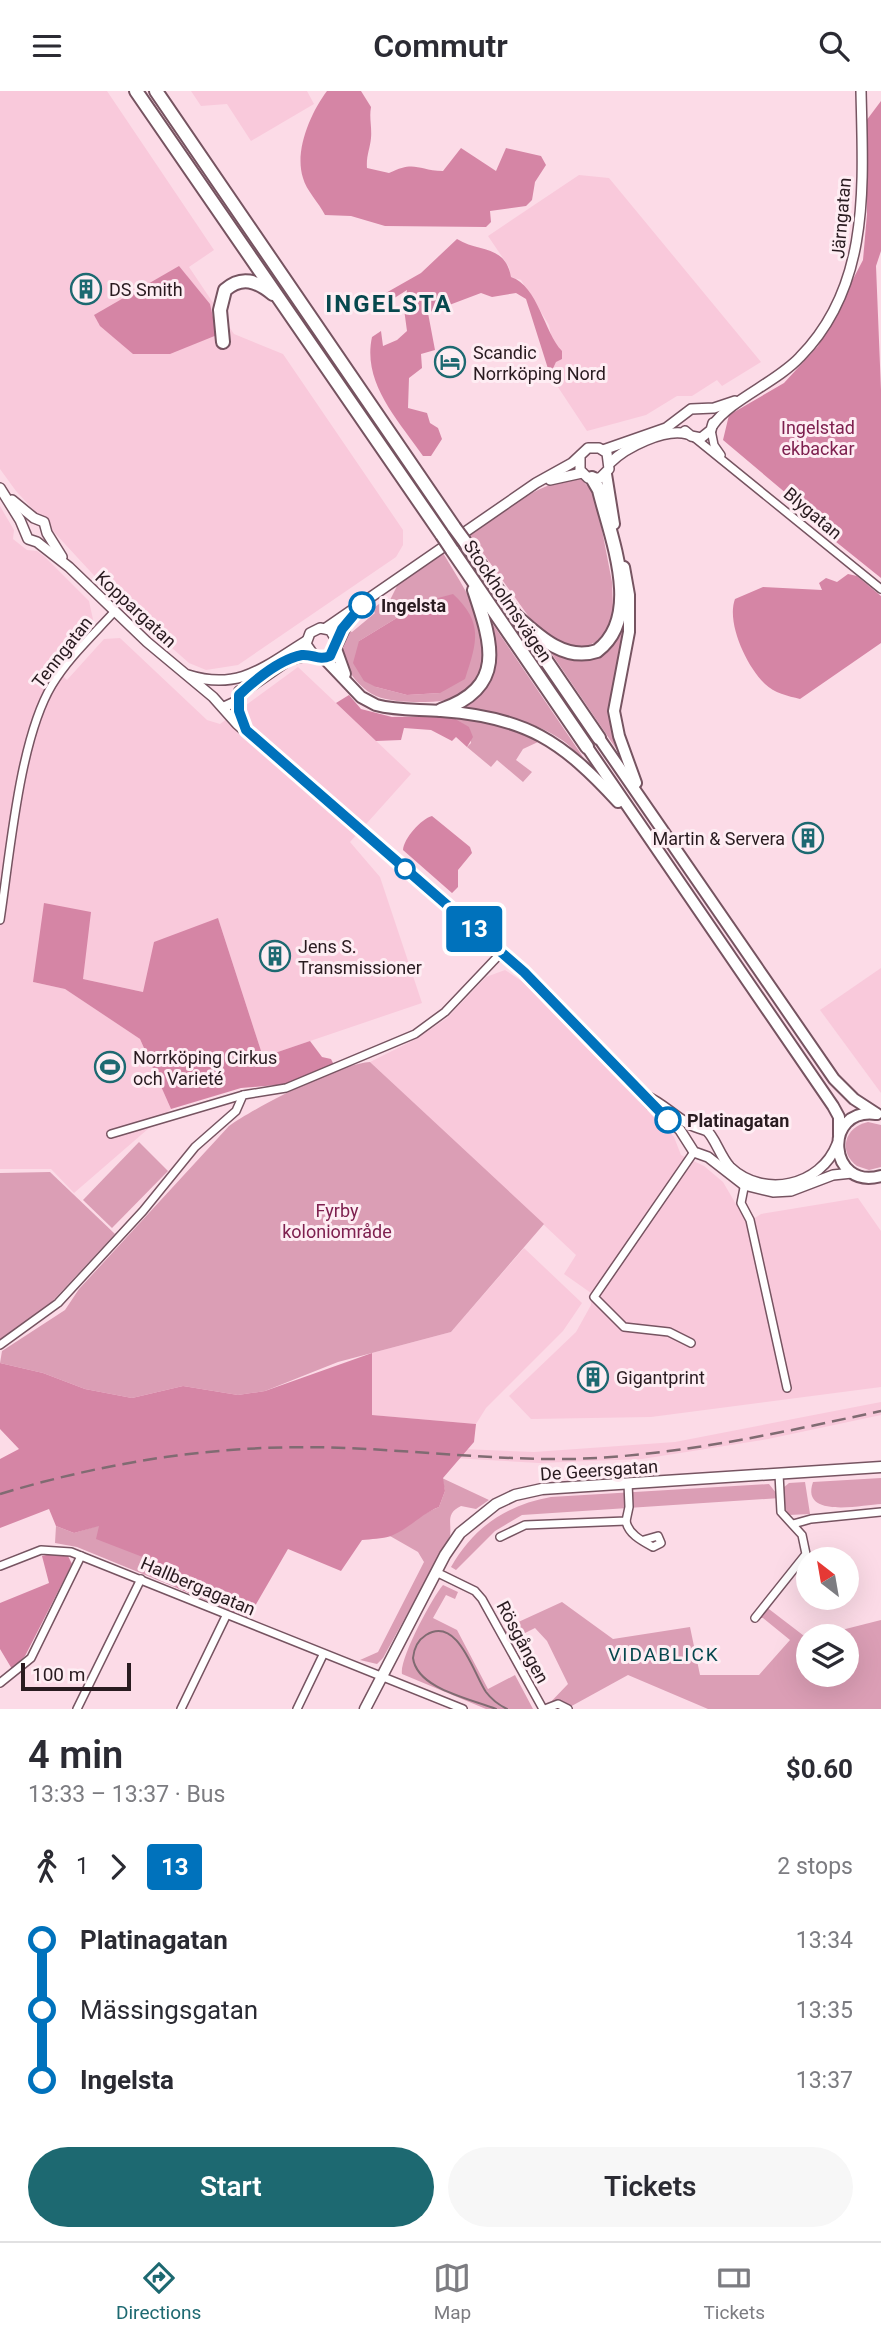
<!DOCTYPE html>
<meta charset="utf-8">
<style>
body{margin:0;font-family:Roboto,sans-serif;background:#f7f7f7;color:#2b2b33;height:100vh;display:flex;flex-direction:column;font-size:26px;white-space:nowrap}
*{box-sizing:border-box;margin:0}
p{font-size:23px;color:#7c7c81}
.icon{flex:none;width:38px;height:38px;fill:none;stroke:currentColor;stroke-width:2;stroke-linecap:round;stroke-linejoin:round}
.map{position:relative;height:1618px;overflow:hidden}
.panel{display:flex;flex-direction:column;background:#fff;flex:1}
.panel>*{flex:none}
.badge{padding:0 14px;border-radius:5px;font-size:24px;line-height:46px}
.needle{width:46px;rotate:329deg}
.controls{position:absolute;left:796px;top:1456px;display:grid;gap:14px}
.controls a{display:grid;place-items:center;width:63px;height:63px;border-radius:50%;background:#fff;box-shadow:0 7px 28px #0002;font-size:35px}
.scale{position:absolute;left:21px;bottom:18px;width:110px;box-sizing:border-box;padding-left:7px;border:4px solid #291b20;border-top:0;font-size:19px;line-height:24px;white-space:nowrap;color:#291b20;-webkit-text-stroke:5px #feedf3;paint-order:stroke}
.map>.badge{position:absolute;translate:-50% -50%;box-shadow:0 0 0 4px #fff}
.legs{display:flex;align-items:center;gap:10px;height:77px;padding:0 28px;font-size:23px}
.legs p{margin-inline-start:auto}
.head{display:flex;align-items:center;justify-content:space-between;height:119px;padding:0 28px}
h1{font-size:38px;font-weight:600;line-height:52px}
.action{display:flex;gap:14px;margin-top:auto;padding:14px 28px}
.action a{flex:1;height:80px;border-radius:42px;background:#1d6971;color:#fff;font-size:28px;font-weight:600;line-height:80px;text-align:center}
.action a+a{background:#f7f7f7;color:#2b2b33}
ul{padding:0 28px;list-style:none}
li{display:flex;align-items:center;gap:24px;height:70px;font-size:26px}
li i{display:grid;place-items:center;width:10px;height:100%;margin:0 9px;background:currentColor}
li i::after{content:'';width:18px;height:18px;margin:-9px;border:5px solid;border-radius:50%;background:#fff}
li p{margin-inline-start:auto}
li:first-child i{background:linear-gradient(#0000 50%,currentColor 0)}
li:last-child i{background:linear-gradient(currentColor 50%,#0000 0)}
header{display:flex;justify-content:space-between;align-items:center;height:91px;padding:0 28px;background:#fff;font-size:32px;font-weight:600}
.tab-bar{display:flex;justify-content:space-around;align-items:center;height:98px;border-top:2px solid #e1e1e2;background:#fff;font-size:19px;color:#7c7c81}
.tab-bar a{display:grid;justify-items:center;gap:4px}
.tab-bar .on{color:#1d6971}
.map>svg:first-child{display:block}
.built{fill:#f9c9db}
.green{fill:#db9eb5;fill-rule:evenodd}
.forest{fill:#d585a5}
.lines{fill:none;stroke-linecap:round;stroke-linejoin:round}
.minor-casing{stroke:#765461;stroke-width:10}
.tertiary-casing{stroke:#765461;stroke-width:12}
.secondary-casing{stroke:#765461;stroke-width:13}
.trunk-casing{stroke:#765461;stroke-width:14}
.motorway-casing{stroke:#765461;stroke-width:16}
.minor{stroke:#fff;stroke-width:7}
.tertiary{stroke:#fff;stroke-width:9}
.secondary{stroke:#fff;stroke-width:10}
.trunk{stroke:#fff;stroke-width:10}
.motorway{stroke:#fff;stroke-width:12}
.tram{stroke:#806b72;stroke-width:2}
.rail{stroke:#806b72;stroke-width:2.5;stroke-dasharray:14 7;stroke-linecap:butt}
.motorway-bridge-casing{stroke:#765461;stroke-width:16;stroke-linecap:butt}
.motorway-bridge{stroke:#fff;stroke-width:12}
.line-1-casing{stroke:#fff;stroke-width:16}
.line-1{stroke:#0072bc;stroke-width:10}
.stop-1-dot{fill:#fff;stroke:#0072bc;stroke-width:3.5}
.labels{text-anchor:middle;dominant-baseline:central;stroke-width:6;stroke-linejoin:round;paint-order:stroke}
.street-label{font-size:18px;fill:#291b20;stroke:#feedf3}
.poi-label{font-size:18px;fill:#291b20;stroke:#feedf3;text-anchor:start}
.park-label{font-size:18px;fill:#7e204f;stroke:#feedf3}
.stop-label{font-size:18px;font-weight:bold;fill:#291b20;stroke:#feedf3;text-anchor:start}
.neighbourhood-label{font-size:19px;letter-spacing:2px;fill:#07484e;stroke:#feedf3}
.district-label{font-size:24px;font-weight:bold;letter-spacing:2px;fill:#07484e;stroke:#feedf3}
</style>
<header><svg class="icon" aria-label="menu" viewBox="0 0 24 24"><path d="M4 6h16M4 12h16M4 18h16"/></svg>Commutr<svg class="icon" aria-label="search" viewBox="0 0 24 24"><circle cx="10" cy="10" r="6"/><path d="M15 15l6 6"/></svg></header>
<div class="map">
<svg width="881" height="1618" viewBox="0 0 881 1618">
<rect width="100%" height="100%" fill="#fcdbe7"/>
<g class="built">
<polygon points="0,0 107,0 214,159 189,176 234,243 283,263 403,439 403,454 396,466 238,574 206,579 189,572 113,505 16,400 0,378"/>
<polygon points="191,0 307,0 314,13 251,50 227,13 201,15"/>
<polygon points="579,84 609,87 761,271 722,295 717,289 692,305 677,305 646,324 587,340 550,284 556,271 549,234 521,189 511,186 509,176 488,145"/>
<polygon points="0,415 14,439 13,448 27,459 37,460 45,466 89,510 94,533 55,578 67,589 104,548 120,547 207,629 220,633 298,576 411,683 350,751 380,786 422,912 263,966 218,827 143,901 83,888 33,891 65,898 140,948 171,1018 74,1102 51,1078 0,1078"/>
<polygon points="881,877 881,1002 820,919"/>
<polygon points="505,879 523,891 674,1046 681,1064 704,1075 723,1091 747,1132 761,1123 858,1107 881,1140 881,1296 651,1326 531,1328 509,1305 576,1241 591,1214 591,1202 564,1183 576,1164 370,971 414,949 447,927 486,886"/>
<polygon points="524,1157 582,1212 563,1240 486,1317 476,1333 371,1324 372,1262 451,1241"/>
<polygon points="881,1311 881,1324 768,1348 642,1368 539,1372 417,1365 463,1358 534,1361 675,1351"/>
</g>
<g class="green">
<path d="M 580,387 L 595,403 L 612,491 L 613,517 L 609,536 L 602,548 L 587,555 L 569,555 L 551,549 L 534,533 L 470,444 C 501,422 540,389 580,387 Z"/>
<path d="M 443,462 C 457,486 475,511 481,539 C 493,591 468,613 419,611 C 405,611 388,610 376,605 C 353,594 332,562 349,540 L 352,541 L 375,522 L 372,518 L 386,508 L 390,509 L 398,493 ZM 423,511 L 440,602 L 407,604 L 376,596 L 359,550 Z"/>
<path d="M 624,517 L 625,541 L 610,611 L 622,662 L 619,662 L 547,556 C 593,579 616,569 624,517 Z"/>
<path d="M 486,523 L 583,666 C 575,662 570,654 562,649 C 531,628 495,622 459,618 L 482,600 Z"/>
<polygon points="454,627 505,633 540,647 538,651 523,658 516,669 532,681 523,691 497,669 491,676 467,656 471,652 469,637"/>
<path d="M 370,971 L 544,1133 L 451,1241 L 338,1271 L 265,1300 L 238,1304 L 183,1295 L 132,1307 L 85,1298 L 43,1282 L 0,1272 L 2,1260 L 65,1219 L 79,1198 L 229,1035 C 256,1016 338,973 370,971 Z"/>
<path d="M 868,1031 L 881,1034 L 881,1076 L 869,1079 L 857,1075 C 838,1061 844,1036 868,1031 Z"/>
<polygon points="139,1051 168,1080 112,1137 83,1109"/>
<polygon points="50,1081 115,1143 49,1214 0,1249 0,1082"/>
<path d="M 442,1387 L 489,1409 L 476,1418 L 461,1415 C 445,1423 452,1431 450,1445 L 383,1567 L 377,1573 L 360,1569 L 378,1561 L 424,1471 L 418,1461 L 390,1445 C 407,1435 421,1423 439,1416 L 445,1400 Z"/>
<path d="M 881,1387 L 881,1413 C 862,1414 800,1428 813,1391 Z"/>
<polygon points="805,1391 810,1423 789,1424 785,1417 783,1397 789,1392"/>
<path d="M 769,1393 L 780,1407 L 522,1424 L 495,1440 L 456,1479 L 451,1476 C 474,1436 506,1414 551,1406 Z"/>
<polygon points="100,1434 147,1467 166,1475 177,1497 77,1456 55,1452 56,1435 74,1442"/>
<path d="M 443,1494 L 458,1501 L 455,1508 L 446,1504 L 433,1527 L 457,1539 L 488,1598 L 515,1584 L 533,1618 L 486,1618 L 402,1583 C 399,1568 432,1507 443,1494 Z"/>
<polygon points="562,1511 613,1548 690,1536 700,1584 759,1584 790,1549 763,1527 755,1527 765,1515 808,1548 808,1584 847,1584 847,1545 818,1545 881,1529 881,1618 708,1618 628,1584 568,1617 563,1614 544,1618 568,1593 547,1550 535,1537 505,1552 499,1540"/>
</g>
<g class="forest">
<path d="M 327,0 L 361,0 L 371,16 C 369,27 372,36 371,47 C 370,58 366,65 367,77 L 389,82 C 415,69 417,79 443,80 L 461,57 L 496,80 L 506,57 L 541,65 L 546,74 L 535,91 L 532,109 L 526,115 L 490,120 L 491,131 L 486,136 L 385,135 L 351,125 L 325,124 C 319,112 306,99 303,87 C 294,60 311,21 327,0 Z"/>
<polygon points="881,10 881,160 876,175 881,299 881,487 820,438 806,419 723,349 729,324 784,292 818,255 863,169 867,123 866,30"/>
<path d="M 457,148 C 479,162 505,153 511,186 C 538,195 544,241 562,260 L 562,268 L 556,271 L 550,284 L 526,208 L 516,202 L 492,206 L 481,202 L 428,222 L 435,259 L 421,263 L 422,277 L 409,287 L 408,317 L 427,322 L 430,332 L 438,337 L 442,348 L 431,365 L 423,365 C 398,329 362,292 372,246 L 381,240 L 383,255 L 397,249 L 407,240 L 404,218 L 407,199 L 377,218 L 376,213 L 384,203 L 421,182 Z"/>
<polygon points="179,175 210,213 217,244 170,263 133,263 100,235 94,224"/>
<path d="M 848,483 L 857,485 L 881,505 L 881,552 L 800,608 C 788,605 774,602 765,593 C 747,576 726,532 735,508 L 763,496 L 822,499 L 819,492 L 826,487 L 837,491 Z"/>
<path d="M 453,503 C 484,532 477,551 465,588 L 440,602 L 407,604 L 376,596 L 364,590 L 353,572 L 359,550 L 423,511 Z"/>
<polygon points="349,604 361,618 392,626 445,625 454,627 469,636 473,646 467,656 456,646 452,650 431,639 404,637 401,649 376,650 336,612"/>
<path d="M 432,725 L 470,756 L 472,762 L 458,779 L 458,796 L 452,802 L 403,759 C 404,747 421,728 432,725 Z"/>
<polygon points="44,812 91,821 83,888 143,901 154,851 218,827 263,966 310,950 322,966 331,968 334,974 288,993 241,997 171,1018 140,948 65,898 33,891"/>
<path d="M 372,1262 L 372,1324 L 476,1333 L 474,1351 L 443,1387 L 445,1400 L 439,1416 C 421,1423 410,1437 391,1445 C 382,1448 371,1448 362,1449 L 341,1480 L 288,1458 L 248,1527 L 177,1497 L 166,1475 L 96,1448 L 99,1435 L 74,1442 L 56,1435 L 49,1418 L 0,1437 L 0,1368 L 19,1358 L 0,1338 L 0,1272 L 43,1282 L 85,1298 L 132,1307 L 183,1295 L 238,1304 L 265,1300 Z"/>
<polygon points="51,1463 68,1465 72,1473 25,1565 12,1578 0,1558 0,1512 49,1492 42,1465"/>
</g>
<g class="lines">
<g class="minor-casing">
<g id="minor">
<polyline points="711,339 714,354 721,364"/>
<polyline points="695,347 881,498"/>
<path d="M 0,829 C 10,764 19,649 52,594 C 68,567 93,544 114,521"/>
<polyline points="111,1043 243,1004"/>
<polyline points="745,1092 741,1112 750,1129 787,1297"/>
<polyline points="691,1252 669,1241 624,1236 594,1206 694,1061"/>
<polyline points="0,1254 58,1212 143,1120 195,1056 236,1020 243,1004 286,997 415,943 445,921 501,862"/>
<path d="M 626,1430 C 628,1443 642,1450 653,1456 L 661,1452 L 658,1445 L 644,1449"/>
<polyline points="793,1433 811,1428 881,1421"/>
<polyline points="500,1446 525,1434 626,1430 629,1416 628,1392"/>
<polyline points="0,1475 41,1459 71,1461 463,1618"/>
<polyline points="436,1481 475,1500 482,1508 543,1618"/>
<polyline points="755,1527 806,1463 802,1444 781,1421 779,1383"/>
<polyline points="0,1592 31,1567 81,1465"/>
<polyline points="77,1618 141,1488"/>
<polyline points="181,1618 226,1525"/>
<polyline points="297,1618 323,1564"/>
<polyline points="545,1618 558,1613 568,1618"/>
</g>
</g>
<g class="tertiary-casing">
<g id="tertiary">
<path d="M 713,334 C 730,309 777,291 800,266 C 871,194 863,94 861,0"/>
<polyline points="685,340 691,345 701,347 711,339 713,332"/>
<polyline points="603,359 666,337 691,318 714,317 735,310"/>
<path d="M 610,372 C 626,356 665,337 687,343"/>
<polyline points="550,389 582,382"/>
<polyline points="0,397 20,429 28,448 37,451 69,476 147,551 213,606 237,633 540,897 651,1014 680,1039 694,1061 708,1066 744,1094 773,1101 791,1100 833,1084 852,1082"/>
<polyline points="12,409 34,427 44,431 47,442 62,466"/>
<polyline points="326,537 536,392 572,372 588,357 599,357 607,362 609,378 600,387 588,387 580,379 580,366"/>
<path d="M 337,550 L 330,539 L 320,537 L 310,542 L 306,553 L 315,566 L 330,565 C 340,555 342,539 352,526"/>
<path d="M 188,584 C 239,600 264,576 306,550"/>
<polyline points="239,604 289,569 312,564"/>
<polyline points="237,610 245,637"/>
<polyline points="224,616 237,610 239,600"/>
<path d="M 646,1005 C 662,1012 673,1024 687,1032 C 693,1036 701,1037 707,1040 C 714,1045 721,1067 730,1076 C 764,1108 821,1095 837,1053"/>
</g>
</g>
<g class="secondary-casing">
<polyline id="secondary" points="365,1618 445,1464 460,1442 496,1413 515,1404 542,1398 881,1376"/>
</g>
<g class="trunk-casing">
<g id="trunk">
<polyline points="606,383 614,433"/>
<polyline points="624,476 629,504 629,541 614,620 619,645 636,692"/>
<polyline points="336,558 345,583"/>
<path d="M 324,567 L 361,606 L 376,614 C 398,620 419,618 441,620 C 526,626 562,650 618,711"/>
<polyline points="599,647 834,988 854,1008 877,1023"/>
<polyline points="587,656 833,1015 839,1026 839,1044"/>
<path d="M 876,1023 C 822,1016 828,1100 881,1085"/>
</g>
</g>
<g class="motorway-casing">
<g id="motorway">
<polyline points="136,0 442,444"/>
<polyline points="156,0 454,436"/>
<path d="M 223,251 L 220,219 L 225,199 C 242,184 257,190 273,203"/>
<polyline points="465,451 599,647"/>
<polyline points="452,459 587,656"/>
<path d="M 516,525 C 538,545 565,571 597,560 C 644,525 610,445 599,399 L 592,387"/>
<path d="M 441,619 C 507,596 492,553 474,499"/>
</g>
</g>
<use href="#minor" class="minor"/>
<use href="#tertiary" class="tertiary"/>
<use href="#secondary" class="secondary"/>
<use href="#trunk" class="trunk"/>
<use href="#motorway" class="motorway"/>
<path class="tram" d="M 496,1618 C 471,1608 417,1598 413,1567 C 414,1557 418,1549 426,1544 C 458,1524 474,1584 486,1601 C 492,1609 499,1614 507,1618"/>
<path class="rail" d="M 0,1403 C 113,1369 227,1352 345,1357 C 421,1360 496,1369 572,1368 C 677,1365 779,1342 881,1320"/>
<g class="motorway-bridge-casing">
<g id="motorway-bridge">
<polyline points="454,436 465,451"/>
<polyline points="442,444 452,459"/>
</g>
</g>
<use href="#motorway-bridge" class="motorway-bridge"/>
</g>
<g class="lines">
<g class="line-1-casing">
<path id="line-1" d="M 362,514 L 342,538 L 330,565 C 319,570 313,563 302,564 C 281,568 255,589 239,604 L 239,620 L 246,639 L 524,881 L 668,1029"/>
</g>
<use href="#line-1" class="line-1"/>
</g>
<defs>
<g id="building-ring" transform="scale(1.575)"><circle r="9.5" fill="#feedf3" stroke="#1d6971" stroke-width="1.5"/><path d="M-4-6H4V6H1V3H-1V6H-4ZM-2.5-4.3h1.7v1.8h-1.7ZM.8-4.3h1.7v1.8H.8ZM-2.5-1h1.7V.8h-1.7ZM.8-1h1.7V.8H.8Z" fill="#1d6971"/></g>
<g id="hotel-ring" transform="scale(1.575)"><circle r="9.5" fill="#feedf3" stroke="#1d6971" stroke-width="1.5"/><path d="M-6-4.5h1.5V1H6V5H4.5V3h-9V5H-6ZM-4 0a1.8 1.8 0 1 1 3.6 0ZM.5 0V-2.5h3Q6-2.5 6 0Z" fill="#1d6971"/></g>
<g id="stadium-ring" transform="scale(1.575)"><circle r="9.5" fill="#feedf3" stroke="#1d6971" stroke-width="1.5"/><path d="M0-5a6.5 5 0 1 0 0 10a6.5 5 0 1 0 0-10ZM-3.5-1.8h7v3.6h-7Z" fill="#1d6971"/></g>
</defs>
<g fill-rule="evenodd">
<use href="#building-ring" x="86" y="198"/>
<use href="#hotel-ring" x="450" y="271"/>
<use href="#building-ring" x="808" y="747"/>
<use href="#building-ring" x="275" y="865"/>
<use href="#stadium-ring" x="110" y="976"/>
<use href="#building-ring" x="593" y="1286"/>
</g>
<g class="stop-1-dot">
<circle cx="362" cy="514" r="12"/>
<circle cx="405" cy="778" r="9"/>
<circle cx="668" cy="1029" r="12"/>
</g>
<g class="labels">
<g class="street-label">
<text transform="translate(841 127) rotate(-85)">Järngatan</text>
<text transform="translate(813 422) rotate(40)">Blygatan</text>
<text transform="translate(508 510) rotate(56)">Stockholmsvägen</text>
<text transform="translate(136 518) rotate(43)">Koppargatan</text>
<text transform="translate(62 561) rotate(-52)">Tenngatan</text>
<text transform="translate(599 1379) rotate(-4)">De Geersgatan</text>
<text transform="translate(198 1495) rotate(23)">Hallbergagatan</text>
<text transform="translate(523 1551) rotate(62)">Rösgången</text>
</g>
<g class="poi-label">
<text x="109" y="198">DS Smith</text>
<text x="473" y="261">Scandic<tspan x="473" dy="21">Norrköping Nord</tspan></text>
<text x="785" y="747" text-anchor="end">Martin &amp; Servera</text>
<text x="298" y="855">Jens S.<tspan x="298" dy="21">Transmissioner</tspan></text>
<text x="133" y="966">Norrköping Cirkus<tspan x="133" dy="21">och Varieté</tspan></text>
<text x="616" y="1286">Gigantprint</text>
</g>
<g class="park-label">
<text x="818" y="336">Ingelstad<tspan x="818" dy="21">ekbackar</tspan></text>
<text x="337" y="1119">Fyrby<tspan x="337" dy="21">koloniområde</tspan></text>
</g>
<g class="stop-label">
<text x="381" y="514">Ingelsta</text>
<text x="687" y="1029">Platinagatan</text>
</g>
<g class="neighbourhood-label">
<text x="664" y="1563">VIDABLICK</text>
</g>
<g class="district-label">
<text x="389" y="213">INGELSTA</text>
</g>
</g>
</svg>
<div class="controls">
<a><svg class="needle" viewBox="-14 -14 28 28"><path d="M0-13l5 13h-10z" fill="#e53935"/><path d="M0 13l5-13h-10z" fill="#7c7c81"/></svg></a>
<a><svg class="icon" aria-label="layers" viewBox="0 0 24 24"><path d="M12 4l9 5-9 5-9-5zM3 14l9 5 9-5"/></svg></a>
</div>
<div class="scale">100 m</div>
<b class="badge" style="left:474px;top:838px;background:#0072bc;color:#fff">13</b>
</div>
<section class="panel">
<div class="head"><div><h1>4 min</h1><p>13:33 – 13:37 · Bus</p></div><b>$0.60</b></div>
<div class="legs"><svg class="icon" aria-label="walk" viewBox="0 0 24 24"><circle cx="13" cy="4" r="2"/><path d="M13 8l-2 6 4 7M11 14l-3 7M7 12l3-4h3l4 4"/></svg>1<svg class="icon" aria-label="forward" viewBox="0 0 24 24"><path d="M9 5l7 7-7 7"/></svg><b class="badge" style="background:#0072bc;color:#fff">13</b><p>2 stops</p></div>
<ul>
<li><i style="color:#0072bc"></i><b>Platinagatan</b><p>13:34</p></li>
<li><i style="color:#0072bc"></i><span>Mässingsgatan</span><p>13:35</p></li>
<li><i style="color:#0072bc"></i><b>Ingelsta</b><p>13:37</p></li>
</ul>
<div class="action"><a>Start</a><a>Tickets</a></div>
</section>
<nav class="tab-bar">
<a class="on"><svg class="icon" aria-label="directions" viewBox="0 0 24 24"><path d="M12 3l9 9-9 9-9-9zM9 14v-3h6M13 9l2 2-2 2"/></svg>Directions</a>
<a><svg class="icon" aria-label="map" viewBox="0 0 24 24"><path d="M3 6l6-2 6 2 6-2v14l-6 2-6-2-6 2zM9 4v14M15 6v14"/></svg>Map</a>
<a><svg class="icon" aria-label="tickets" viewBox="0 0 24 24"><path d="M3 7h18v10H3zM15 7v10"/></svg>Tickets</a>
</nav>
